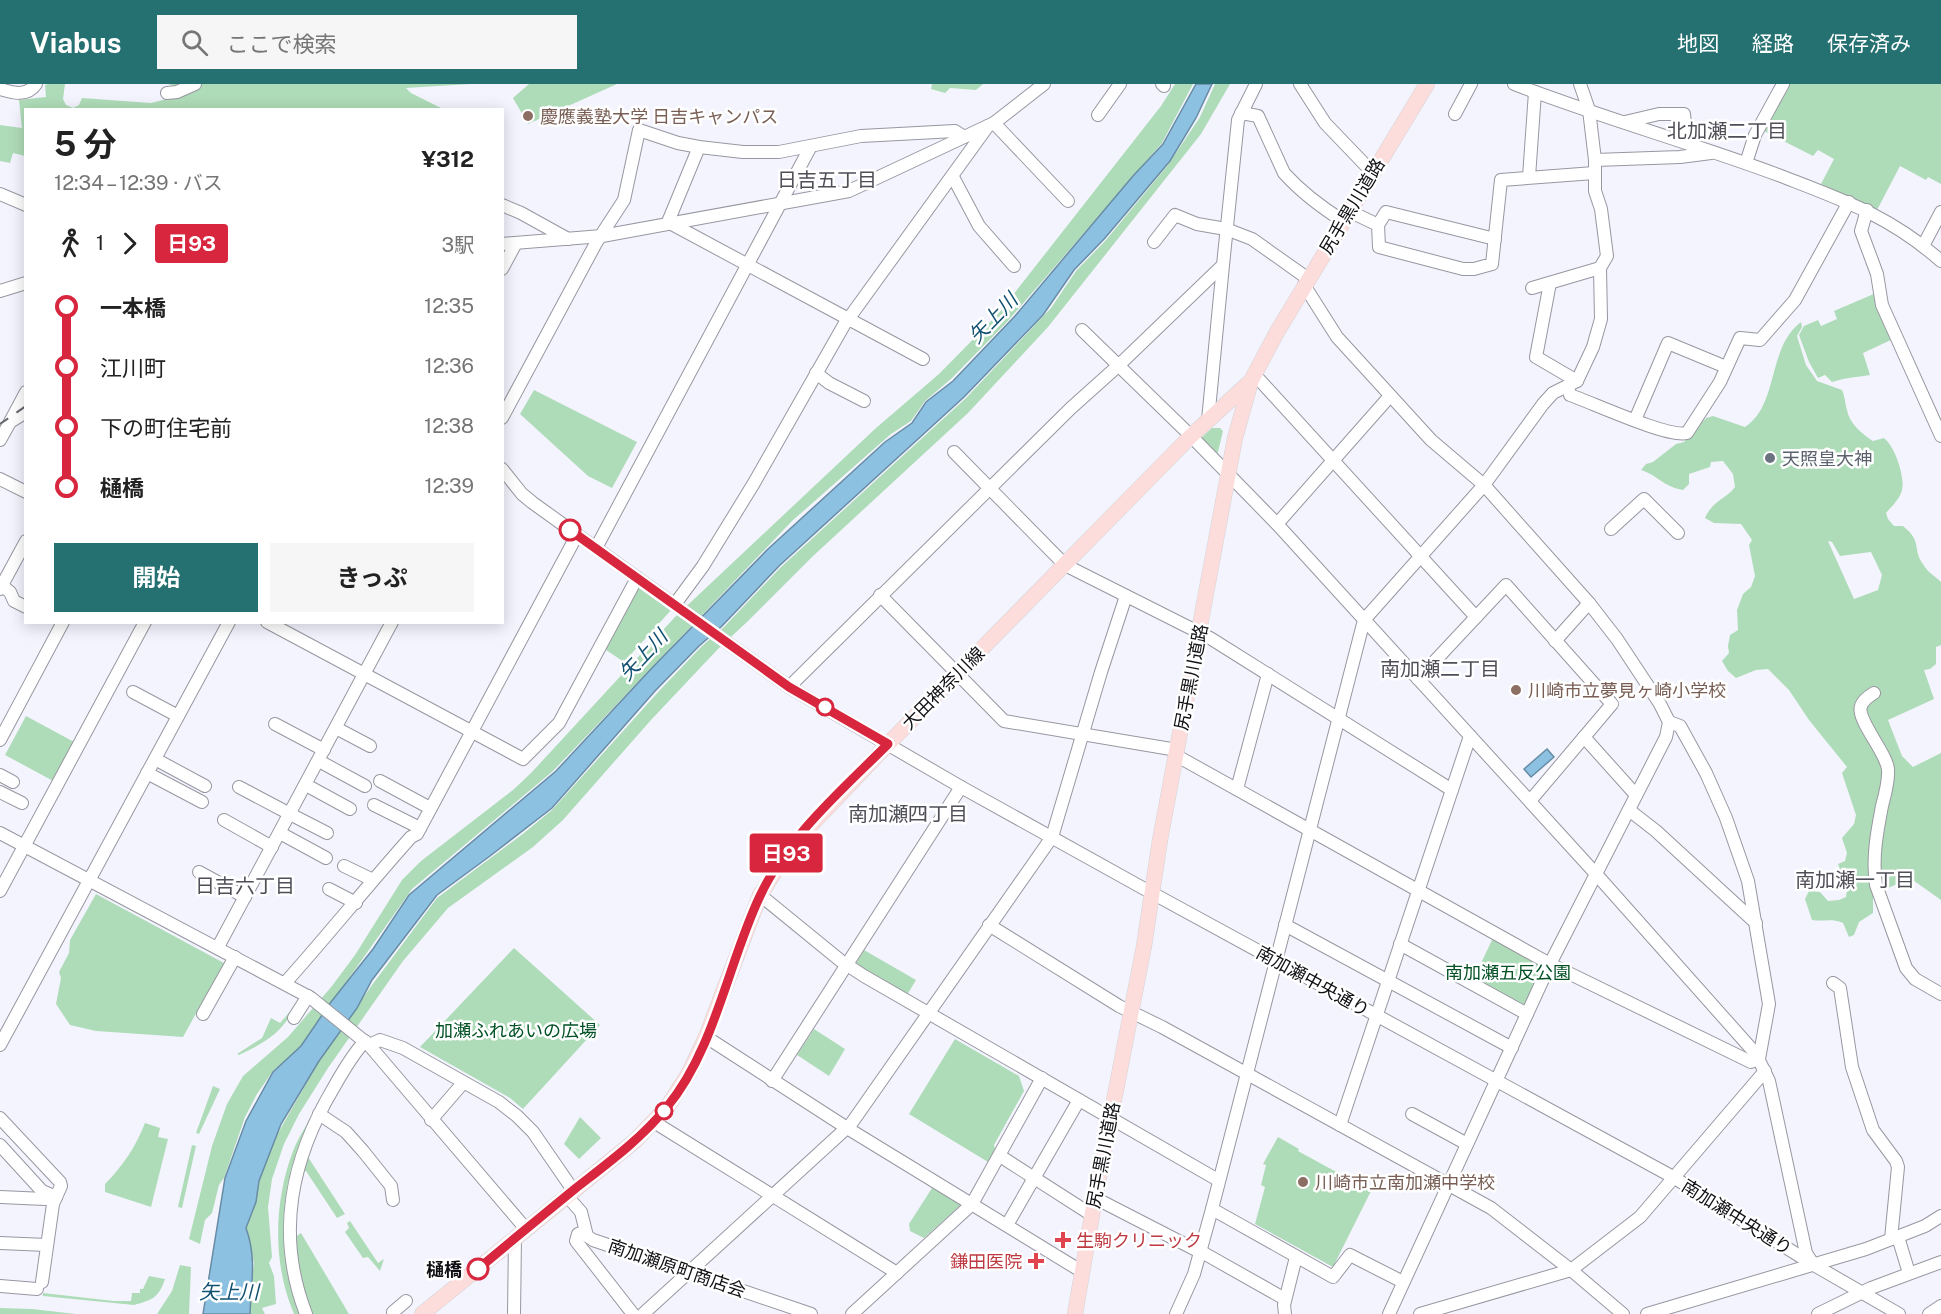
<!DOCTYPE html>
<html lang="ja">
<meta charset="utf-8">
<style>
body{margin:0;font-family:"Public Sans","Noto Sans JP",sans-serif;background:#f6f6f6;color:#222;height:100vh;display:flex;flex-direction:column;font-size:22px;white-space:nowrap}
*{box-sizing:border-box;margin:0}
p{font-size:20px;color:#767676}
.icon{flex:none;width:33px;height:33px;fill:none;stroke:currentColor;stroke-width:2;stroke-linecap:round;stroke-linejoin:round}
.map{position:relative;flex:1;overflow:hidden}
.drawer{position:absolute;left:24px;top:24px;width:480px;height:516px;display:flex;flex-direction:column;background:#fff;border-radius:0px;box-shadow:0 3px 15px #0003}
.drawer>*{flex:none}
.badge{padding:0 12px;border-radius:4px;font-size:21px;line-height:39px}
.map>.badge{position:absolute;translate:-50% -50%;box-shadow:0 0 0 3px #fff}
.legs{display:flex;align-items:center;gap:9px;height:66px;padding:0 30px;font-size:20px}
.legs p{margin-inline-start:auto}
.summary{display:flex;align-items:center;justify-content:space-between;height:102px;padding:0 30px}
h1{font-size:33px;font-weight:700;line-height:45px}
.primary-button{display:flex;gap:12px;margin-top:auto;padding:12px 30px}
.primary-button a{flex:1;height:69px;border-radius:0px;background:#257070;color:#fff;font-size:24px;font-weight:700;line-height:69px;text-align:center}
.primary-button a+a{background:#f6f6f6;color:#222}
ul{padding:0 30px;list-style:none}
li{display:flex;align-items:center;gap:21px;height:60px;font-size:22px}
li i{display:grid;place-items:center;width:9px;height:100%;margin:0 8px;background:currentColor}
li i::after{content:'';width:15px;height:15px;margin:-8px;border:4px solid;border-radius:50%;background:#fff}
li p{margin-inline-start:auto}
li:first-child i{background:linear-gradient(#0000 50%,currentColor 0)}
li:last-child i{background:linear-gradient(currentColor 50%,#0000 0)}
header{display:flex;align-items:center;gap:36px;box-sizing:border-box;height:84px;padding:0 30px;background:#257070;color:#fff}
header strong{font-size:28px}
nav{display:flex;gap:33px;margin-inline-start:auto;font-size:21px}
.search{width:420px;height:54px;background:#f6f6f6;display:flex;align-items:center;gap:15px;box-sizing:border-box;padding:0 21px;border-radius:0px;color:#767676;font-size:22px}
.map>svg:first-child{display:block}
.green{fill:#afdcb8;fill-rule:evenodd}
.water{fill:#8dc1e2;stroke:#688ca4;stroke-width:1.5}
.lines{fill:none;stroke-linecap:round;stroke-linejoin:round}
.minor-casing{stroke:#9797a1;stroke-width:14}
.major-casing{stroke:#d4d4d5;stroke-width:16}
.minor{stroke:#fff;stroke-width:12}
.major{stroke:#fddcdc;stroke-width:15}
.rail{stroke:#67676e;stroke-width:2;stroke-dasharray:10 10;stroke-linecap:butt}
.line-1-casing{stroke:#fff;stroke-width:14}
.line-1{stroke:#d7263d;stroke-width:9}
.education-dot{fill:#8d6e63;stroke:#fff;stroke-width:2}
.worship-dot{fill:#6b7280;stroke:#fff;stroke-width:2}
.stop-1-dot{fill:#fff;stroke:#d7263d;stroke-width:3}
.health-dot{fill:#e0444e;stroke:#fff;stroke-width:2}
.labels{text-anchor:middle;dominant-baseline:central;stroke-width:5;stroke-linejoin:round;paint-order:stroke}
.education-label{font-size:18px;fill:#785e54;stroke:#fff;text-anchor:start}
.street-label{font-size:18px;fill:#101014;stroke:#fff}
.worship-label{font-size:18px;fill:#5b616d;stroke:#fff;text-anchor:start}
.park-label{font-size:18px;fill:#025124;stroke:#fff}
.health-label{font-size:18px;fill:#be3a42;stroke:#fff;text-anchor:start}
.stop-label{font-size:18px;font-weight:bold;fill:#101014;stroke:#fff;text-anchor:end}
.neighbourhood-label{font-size:20px;fill:#4f4f58;stroke:#fff}
.water-label{font-size:20px;font-style:italic;fill:#115172;stroke:#fff}
</style>
<header>
<strong>Viabus</strong>
<div class="search"><svg class="icon" aria-label="search" viewBox="0 0 24 24"><circle cx="10" cy="10" r="6"/><path d="M15 15l6 6"/></svg>ここで検索</div>
<nav><a>地図</a><a>経路</a><a>保存済み</a></nav>
</header>
<div class="map">
<svg width="1941" height="1230" viewBox="0 0 1941 1230">
<rect width="100%" height="100%" fill="#f4f4ff"/>
<g class="green">
<polygon points="48,0 65,0 63,15 66,21 73,24 79,21 82,14 151,19 186,10 184,5 168,0 471,0 406,4 411,9 443,25 26,26 25,72 13,69 10,79 0,77 0,41 22,44 19,16 46,13 45,1"/>
<polygon points="529,0 617,0 528,40 513,14"/>
<polygon points="932,0 983,0 976,6 950,4 945,9 931,5"/>
<polygon points="1175,0 1193,0 1162,59 1006,239 951,295 925,317 911,337 891,350 792,437 553,687 412,805 301,962 273,987 257,1010 245,1033 224,1094 219,1101 212,1129 205,1136 200,1160 189,1155 212,1062 227,1020 243,992 288,953 332,902 355,871 402,796 421,777 513,706 532,688 675,533 876,344 939,290 998,230 1161,22"/>
<polygon points="1215,0 1230,0 1201,50 1048,243 968,329 812,473 747,538 718,565 651,636 563,736 533,763 448,824 403,877 328,984 299,1030 284,1060 272,1095 268,1123 272,1173 269,1179 274,1192 276,1220 262,1224 265,1230 250,1230 251,1202 254,1179 246,1144 256,1118 259,1097 270,1063 319,977 372,901 437,814 524,749 552,726 660,606 702,562 724,543 780,484 966,314 1051,224 1076,187 1106,156 1168,81 1200,33"/>
<polygon points="1786,0 1941,0 1941,100 1928,93 1926,96 1900,82 1877,126 1821,100 1834,75 1818,66 1813,72 1762,46"/>
<path d="M 1876,209 L 1893,255 L 1863,269 L 1870,291 C 1857,293 1844,294 1832,298 L 1825,291 L 1818,294 L 1809,278 L 1799,251 L 1804,242 L 1818,236 L 1821,242 L 1837,235 L 1834,227 Z"/>
<path d="M 1801,238 L 1802,243 L 1797,252 L 1806,281 L 1817,297 L 1842,306 C 1845,313 1845,319 1847,326 C 1849,339 1862,350 1873,357 L 1884,354 C 1895,362 1907,397 1901,409 C 1898,417 1891,423 1886,429 L 1888,435 L 1894,442 L 1903,442 C 1923,458 1912,465 1923,480 C 1927,488 1935,492 1941,498 L 1941,561 L 1936,563 L 1936,580 L 1930,585 L 1924,586 L 1934,615 L 1888,636 L 1902,672 L 1913,683 L 1941,669 L 1941,816 L 1910,794 L 1873,811 L 1873,829 L 1859,838 L 1854,851 L 1849,853 L 1843,839 C 1831,834 1823,838 1812,836 L 1805,815 L 1809,807 L 1820,808 L 1828,817 L 1839,816 L 1846,813 L 1847,805 L 1838,780 L 1845,777 L 1847,769 L 1842,754 L 1854,740 L 1856,731 L 1842,689 L 1847,683 L 1809,636 L 1789,606 L 1768,585 L 1756,586 L 1736,594 L 1728,587 L 1722,577 L 1729,569 L 1728,562 L 1730,551 L 1738,546 L 1737,526 L 1743,510 L 1751,503 L 1755,492 L 1749,461 L 1752,456 L 1741,440 L 1714,439 L 1705,434 C 1713,416 1725,416 1735,403 L 1733,390 L 1723,377 L 1711,378 L 1710,383 L 1689,390 L 1689,400 L 1683,406 C 1664,403 1657,391 1641,386 L 1646,380 L 1653,378 L 1676,360 L 1684,358 L 1706,334 L 1713,332 L 1745,343 C 1779,321 1767,263 1801,238 ZM 1828,457 L 1832,458 L 1840,472 L 1871,468 L 1882,491 L 1878,506 L 1854,515 Z"/>
<polygon points="534,306 637,358 612,404 588,392 520,330"/>
<polygon points="1212,344 1220,344 1223,347 1217,372 1200,355"/>
<polygon points="637,499 673,524 624,578 603,564"/>
<polygon points="26,632 76,659 55,698 5,671"/>
<polygon points="96,810 224,879 183,953 96,947 70,941 56,920 61,894 59,888 69,869 70,856"/>
<polygon points="1495,855 1543,881 1525,921 1473,896 1492,856"/>
<polygon points="514,864 600,941 523,1025 510,1014 420,963"/>
<polygon points="864,866 916,896 907,911 855,881"/>
<path d="M 295,922 C 283,949 264,959 239,971 L 237,970 L 262,954 L 271,934 L 280,939 Z"/>
<polygon points="814,945 845,965 829,992 797,971"/>
<polygon points="955,955 1019,992 1024,1007 994,1061 995,1065 988,1078 909,1030"/>
<polygon points="213,1002 220,1005 199,1050 196,1049"/>
<path d="M 315,1026 L 291,1093 L 302,1230 L 294,1230 C 272,1179 274,1117 293,1067 C 299,1052 308,1039 315,1026 Z"/>
<polygon points="580,1033 601,1054 579,1075 564,1060"/>
<path d="M 145,1039 L 160,1044 L 158,1053 L 168,1055 L 151,1123 L 105,1108 L 105,1100 C 123,1082 136,1062 145,1039 Z"/>
<polygon points="1278,1053 1299,1065 1298,1067 1371,1107 1333,1183 1255,1140 1265,1103 1261,1101 1266,1081 1263,1080"/>
<polygon points="192,1061 196,1062 182,1124 178,1123"/>
<polygon points="308,1073 345,1130 337,1134 306,1087 301,1089"/>
<polygon points="932,1104 940,1104 963,1119 924,1154 910,1147 909,1140"/>
<polygon points="350,1137 378,1179 384,1175 380,1187 368,1173 363,1174 345,1148 349,1144 347,1139"/>
<polygon points="301,1149 349,1230 311,1230 301,1197 294,1154"/>
<polygon points="180,1181 191,1183 189,1230 157,1230 172,1207"/>
<path d="M 149,1192 L 165,1195 C 159,1213 153,1216 134,1221 L 43,1212 L 43,1209 L 114,1217 L 131,1217 L 132,1209 L 140,1209 L 140,1205 L 143,1205 Z"/>
<polygon points="0,1224 32,1225 76,1230 0,1230"/>
</g>
<g class="water">
<path d="M 1196,0 L 1212,0 L 1196,34 L 1170,77 L 1105,154 L 1074,186 L 1043,231 L 964,313 L 779,482 L 722,542 L 699,562 L 655,607 L 552,724 L 490,772 L 437,811 L 372,896 L 357,924 L 319,977 L 281,1040 L 259,1097 L 256,1118 L 246,1144 C 257,1175 251,1198 250,1230 L 203,1230 L 225,1094 L 246,1037 L 273,988 L 301,962 L 331,918 L 373,865 L 409,811 L 556,687 L 651,585 L 768,465 L 885,358 L 912,339 L 926,318 L 953,297 L 1015,232 L 1133,92 L 1163,60 Z"/>
<polygon points="1547,665 1554,673 1531,693 1524,685"/>
</g>
<g class="lines">
<g class="minor-casing">
<g id="minor">
<polyline points="1162,0 1164,2"/>
<polyline points="1300,0 1325,39 1372,88"/>
<path d="M 1514,0 C 1602,34 1693,59 1781,92 C 1843,116 1890,132 1941,177"/>
<path d="M 0,5 C 13,9 27,13 36,0"/>
<polyline points="167,9 177,8 195,0"/>
<path d="M 1241,29 L 1258,32 L 1284,89 C 1301,108 1321,123 1343,137"/>
<polyline points="1455,30 1471,0"/>
<polyline points="1098,31 1120,0"/>
<polyline points="1625,38 1659,30 1684,30 1687,59"/>
<polyline points="994,39 1068,117"/>
<polyline points="699,63 668,138 923,275"/>
<polyline points="1595,76 1680,73 1711,69"/>
<polyline points="1746,79 1755,51 1783,0"/>
<polyline points="953,93 979,142 1014,182"/>
<polyline points="1529,93 1535,8"/>
<polyline points="0,110 26,121"/>
<polyline points="502,121 521,129 568,155"/>
<polyline points="1867,126 1861,147 1877,190 1882,221 1941,352"/>
<polyline points="1349,127 1378,141 1379,163 1463,185 1474,185 1492,180 1501,96 1594,89"/>
<polyline points="1378,141 1386,128 1495,155"/>
<polyline points="1154,158 1175,131 1197,140 1226,145 1252,155 1307,194"/>
<polyline points="502,160 602,152 849,107 994,39 1044,0"/>
<polyline points="1923,162 1941,128"/>
<polyline points="502,185 516,159"/>
<polyline points="1550,199 1536,273 1577,297"/>
<polyline points="1304,201 1337,253 1431,356 1484,401 1589,519 1617,555 1660,620 1669,638 1666,653 1550,880 1389,1230"/>
<polyline points="1532,204 1600,184"/>
<polyline points="0,207 26,199"/>
<polyline points="1082,246 1191,352 1277,440 1596,790 1756,970 1769,997 1806,1169 1813,1180"/>
<polyline points="816,289 829,299 864,317"/>
<polyline points="1255,291 1476,533"/>
<path d="M 1568,303 L 1570,311 C 1593,319 1668,354 1687,349 L 1720,298 L 1740,254 L 1760,256 L 1795,216 L 1849,118"/>
<polyline points="502,334 596,159 624,116 639,46 678,59 699,63 743,68 779,68 861,52 955,47 964,53"/>
<polyline points="11,336 26,308"/>
<polyline points="1208,336 1223,181"/>
<polyline points="1635,336 1668,259 1726,283"/>
<polyline points="0,356 10,338 26,328"/>
<polyline points="954,368 1065,481 1210,554 1452,706"/>
<polyline points="502,385 522,410 533,419 789,603 961,703 1141,803 1673,1093 1814,1181 1899,1230"/>
<polyline points="0,395 26,408"/>
<polyline points="1277,440 1390,312"/>
<polyline points="1611,445 1644,415 1678,449"/>
<polyline points="596,464 811,62"/>
<polyline points="0,500 10,508 14,517 26,523"/>
<polyline points="0,505 26,457"/>
<polyline points="880,511 1004,637 1177,666"/>
<polyline points="675,520 703,482 754,399 844,241 988,42"/>
<polyline points="267,538 523,675 559,639 637,494"/>
<polyline points="1555,557 1589,519"/>
<polyline points="1418,595 1506,501 1612,620 1530,717"/>
<polyline points="789,603 1071,324 1119,281 1223,181 1238,36 1256,0"/>
<polyline points="133,608 178,632"/>
<path d="M 1874,609 C 1869,612 1863,616 1861,622 C 1856,635 1886,668 1888,685 C 1889,697 1885,711 1882,722 C 1877,748 1872,774 1876,801 L 1906,884 L 1915,895 L 1941,910"/>
<polyline points="275,640 324,666"/>
<polyline points="336,644 370,662"/>
<polyline points="1584,653 1636,711"/>
<polyline points="0,656 63,538"/>
<polyline points="1177,672 1550,880 1751,978 1759,975 1769,920 1748,797 1726,734 1706,689 1680,642 1669,638"/>
<polyline points="155,675 205,702"/>
<polyline points="319,677 365,702"/>
<polyline points="147,689 202,718"/>
<polyline points="0,691 13,698"/>
<polyline points="380,697 430,724"/>
<polyline points="306,701 350,725"/>
<polyline points="239,703 290,730"/>
<polyline points="1237,705 1268,590"/>
<polyline points="0,708 22,719"/>
<polyline points="374,721 420,744"/>
<polyline points="1629,726 1656,747 1756,839"/>
<polyline points="290,730 327,749"/>
<polyline points="224,736 272,763"/>
<polyline points="0,749 311,914 369,961 526,1145"/>
<polyline points="280,749 326,774"/>
<polyline points="344,782 373,796"/>
<polyline points="199,788 245,813"/>
<polyline points="329,805 356,819"/>
<polyline points="0,807 145,538"/>
<polyline points="760,811 841,877 864,892 1218,1096"/>
<polyline points="989,841 1119,922 1162,943 1491,1124 1571,1186 1623,1230"/>
<polyline points="1285,841 1512,964"/>
<polyline points="1400,860 1527,930"/>
<polyline points="218,863 392,538"/>
<path d="M 285,899 C 328,851 368,801 411,753 L 417,750 L 577,451"/>
<polyline points="1833,899 1840,904 1852,983 1873,1046 1896,1077 1898,1083 1891,1155"/>
<polyline points="203,930 235,873"/>
<polyline points="294,934 308,912"/>
<polyline points="706,953 847,1044 1081,1187"/>
<polyline points="0,961 229,538"/>
<polyline points="369,961 380,956 403,964 499,1018 517,1032 533,1048 573,1106"/>
<polyline points="772,997 961,703"/>
<polyline points="319,1030 346,1048 363,1067 391,1102 393,1116"/>
<polyline points="1412,1030 1467,1060"/>
<polyline points="0,1034 60,1098 61,1102 53,1120 42,1198"/>
<polyline points="431,1036 463,999"/>
<polyline points="654,1038 897,1189"/>
<polyline points="1340,1041 1470,652"/>
<polyline points="0,1061 42,1107 56,1113"/>
<polyline points="1000,1072 1092,1131"/>
<polyline points="567,1112 581,1128 587,1152 593,1156 811,1230"/>
<polyline points="0,1113 45,1115 55,1113"/>
<polyline points="1095,1114 1200,1168"/>
<polyline points="1212,1125 1333,1193 1350,1171 1403,1198"/>
<polyline points="1007,1141 1079,1016"/>
<polyline points="585,1148 578,1150 576,1157 633,1230"/>
<polyline points="1898,1153 1909,1189"/>
<polyline points="0,1159 47,1161"/>
<polyline points="1200,1167 1285,1215"/>
<polyline points="0,1202 37,1205"/>
<polyline points="393,1228 406,1217"/>
<path d="M 306,1230 C 275,1150 291,1075 334,1003 C 343,987 353,970 365,957"/>
<polyline points="514,1230 515,1154"/>
<polyline points="643,1230 851,1040 1052,753 1101,588 1126,512"/>
<polyline points="852,1230 972,1120 1042,994"/>
<polyline points="1176,1230 1194,1190 1212,1125 1364,536 1484,401 1543,320 1553,309 1577,297 1593,263 1601,235 1600,184 1607,172 1601,125 1595,107 1595,76 1589,26 1580,0"/>
<polyline points="1285,1230 1284,1221 1296,1173"/>
<polyline points="1420,1230 1571,1186 1640,1133 1765,987"/>
<polyline points="1647,1230 1866,1165 1925,1142 1941,1132"/>
<polyline points="1818,1230 1871,1204 1941,1178"/>
<polyline points="1929,1230 1941,1222"/>
</g>
</g>
<g class="major-casing">
<g id="major">
<polyline points="422,1230 636,1056 668,1022 689,989 706,953 760,811 792,761 888,660 1191,352 1251,297"/>
<polyline points="1075,1230 1095,1114 1144,862 1160,756 1235,354 1251,297 1277,248 1427,0"/>
</g>
</g>
<use href="#minor" class="minor"/>
<use href="#major" class="major"/>
<polyline class="rail" points="0,340 26,322"/>
</g>
<g class="lines">
<g class="line-1-casing">
<path id="line-1" d="M 478,1185 C 510,1158 543,1131 576,1104 C 608,1079 641,1055 667,1023 C 715,965 728,879 760,812 C 788,752 842,706 888,660 L 789,603 L 570,446"/>
</g>
<use href="#line-1" class="line-1"/>
</g>
<g class="education-dot">
<circle cx="528" cy="32" r="6"/>
<circle cx="1516" cy="606" r="6"/>
<circle cx="1303" cy="1098" r="6"/>
</g>
<circle class="worship-dot" cx="1770" cy="374" r="6"/>
<g class="stop-1-dot">
<circle cx="570" cy="446" r="10"/>
<circle cx="825" cy="623" r="8"/>
<circle cx="664" cy="1027" r="8"/>
<circle cx="478" cy="1185" r="10"/>
</g>
<g class="health-dot">
<path d="M1060 1147h6v6h6v6h-6v6h-6v-6h-6v-6h6z"/>
<path d="M1033 1168h6v6h6v6h-6v6h-6v-6h-6v-6h6z"/>
</g>
<g class="labels">
<g class="education-label">
<text x="540" y="32">慶應義塾大学 日吉キャンパス</text>
<text x="1528" y="606">川崎市立夢見ヶ崎小学校</text>
<text x="1315" y="1098">川崎市立南加瀬中学校</text>
</g>
<g class="street-label">
<text transform="translate(1352 122) rotate(-59)">尻手黒川道路</text>
<text transform="translate(1191 593) rotate(-79)">尻手黒川道路</text>
<text transform="translate(943 604) rotate(-45)">大田神奈川線</text>
<text transform="translate(1313 897) rotate(29)">南加瀬中央通り</text>
<text transform="translate(1103 1071) rotate(-79)">尻手黒川道路</text>
<text transform="translate(1737 1133) rotate(32)">南加瀬中央通り</text>
<text transform="translate(677 1184) rotate(19)">南加瀬原町商店会</text>
</g>
<g class="worship-label">
<text x="1782" y="374">天照皇大神</text>
</g>
<g class="park-label">
<text x="1508" y="888">南加瀬五反公園</text>
<text x="516" y="946">加瀬ふれあいの広場</text>
</g>
<g class="health-label">
<text x="1076" y="1156">生駒クリニック</text>
<text x="1022" y="1177" text-anchor="end">鎌田医院</text>
</g>
<g class="stop-label">
<text x="462" y="1185">樋橋</text>
</g>
<g class="neighbourhood-label">
<text x="1727" y="47">北加瀬二丁目</text>
<text x="827" y="96">日吉五丁目</text>
<text x="1440" y="585">南加瀬二丁目</text>
<text x="908" y="730">南加瀬四丁目</text>
<text x="1855" y="796">南加瀬一丁目</text>
<text x="245" y="802">日吉六丁目</text>
</g>
<g class="water-label">
<text transform="translate(993 234) rotate(-46)">矢上川</text>
<text transform="translate(643 571) rotate(-47)">矢上川</text>
<text x="229" y="1208">矢上川</text>
</g>
</g>
</svg>
<b class="badge" style="left:786px;top:769px;background:#d7263d;color:#fff">日93</b>
<section class="drawer">
<div class="summary"><div><h1>5 分</h1><p>12:34 – 12:39 · バス</p></div><b>¥312</b></div>
<div class="legs"><svg class="icon" aria-label="walk" viewBox="0 0 24 24"><circle cx="13" cy="4" r="2"/><path d="M13 8l-2 6 4 7M11 14l-3 7M7 12l3-4h3l4 4"/></svg>1<svg class="icon" aria-label="forward" viewBox="0 0 24 24"><path d="M9 5l7 7-7 7"/></svg><b class="badge" style="background:#d7263d;color:#fff">日93</b><p>3駅</p></div>
<ul>
<li><i style="color:#d7263d"></i><b>一本橋</b><p>12:35</p></li>
<li><i style="color:#d7263d"></i><span>江川町</span><p>12:36</p></li>
<li><i style="color:#d7263d"></i><span>下の町住宅前</span><p>12:38</p></li>
<li><i style="color:#d7263d"></i><b>樋橋</b><p>12:39</p></li>
</ul>
<div class="primary-button"><a>開始</a><a>きっぷ</a></div>
</section>
</div>
